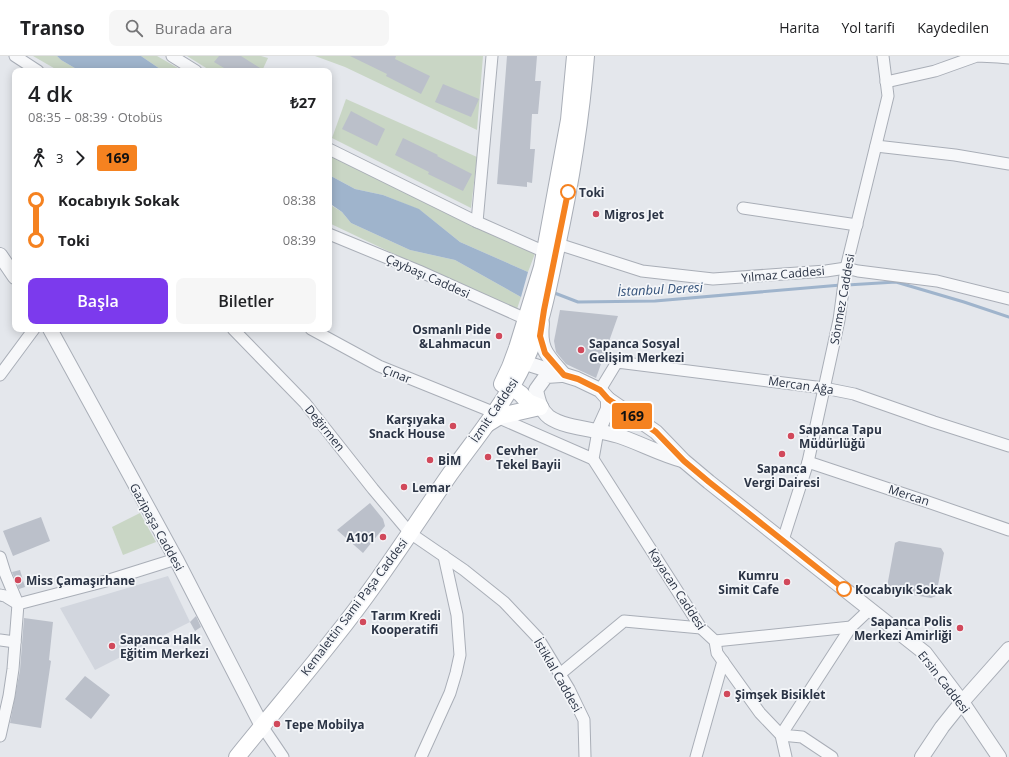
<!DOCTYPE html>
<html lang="tr">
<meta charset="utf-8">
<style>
body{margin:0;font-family:"Open Sans",sans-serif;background:#f6f6f6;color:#202124;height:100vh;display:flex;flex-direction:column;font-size:15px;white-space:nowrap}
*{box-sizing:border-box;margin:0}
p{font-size:13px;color:#757577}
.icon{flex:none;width:22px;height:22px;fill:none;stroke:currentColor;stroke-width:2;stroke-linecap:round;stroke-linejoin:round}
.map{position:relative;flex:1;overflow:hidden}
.drawer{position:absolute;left:12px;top:12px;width:320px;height:264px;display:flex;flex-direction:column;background:#fff;border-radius:8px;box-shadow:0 2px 10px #0003}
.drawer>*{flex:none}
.badge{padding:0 8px;border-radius:3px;font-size:14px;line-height:26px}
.map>.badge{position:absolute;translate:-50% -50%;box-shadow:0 0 0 2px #fff}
.legs{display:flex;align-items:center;gap:6px;height:44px;padding:0 16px;font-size:13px}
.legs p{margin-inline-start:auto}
.headline{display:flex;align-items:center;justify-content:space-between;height:68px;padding:0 16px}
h1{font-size:22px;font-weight:600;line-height:30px}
.cta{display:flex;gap:8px;margin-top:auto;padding:8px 16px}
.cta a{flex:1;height:46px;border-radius:8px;background:#7c3aed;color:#fff;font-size:16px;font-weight:600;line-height:46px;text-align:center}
.cta a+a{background:#f6f6f6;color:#202124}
ul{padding:0 16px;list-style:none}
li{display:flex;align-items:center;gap:14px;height:40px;font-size:15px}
li i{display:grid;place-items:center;width:6px;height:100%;margin:0 5px;background:currentColor}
li i::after{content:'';width:10px;height:10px;margin:-5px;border:3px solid;border-radius:50%;background:#fff}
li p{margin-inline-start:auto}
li:first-child i{background:linear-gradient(#0000 50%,currentColor 0)}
li:last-child i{background:linear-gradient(currentColor 50%,#0000 0)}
header{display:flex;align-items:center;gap:24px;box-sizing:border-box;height:56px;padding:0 20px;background:#fff;border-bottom:1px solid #e0e0e0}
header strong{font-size:19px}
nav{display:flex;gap:22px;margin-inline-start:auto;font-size:14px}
.search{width:280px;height:36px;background:#f6f6f6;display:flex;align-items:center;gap:10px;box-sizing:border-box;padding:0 14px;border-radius:8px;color:#757577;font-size:15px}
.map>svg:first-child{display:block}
.built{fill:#d2d6de}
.green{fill:#c9d6c5}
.water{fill:#9fb4cc}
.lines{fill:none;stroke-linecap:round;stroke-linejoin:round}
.stream{stroke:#9fb4cc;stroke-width:3}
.building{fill:#bbc0ca}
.minor-casing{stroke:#a9aeb7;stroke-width:13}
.tertiary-casing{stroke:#a9aeb7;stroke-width:16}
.secondary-casing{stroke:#a9aeb7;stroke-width:18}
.minor{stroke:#f7f8fa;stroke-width:11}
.tertiary{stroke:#f7f8fa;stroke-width:14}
.secondary{stroke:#fff;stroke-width:16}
.line-1-casing{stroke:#fff;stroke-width:9}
.line-1{stroke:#f58220;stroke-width:6}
.stop-1-dot{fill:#fff;stroke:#f58220;stroke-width:2}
.poi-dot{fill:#d1495b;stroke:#f4f6f9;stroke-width:1.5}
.labels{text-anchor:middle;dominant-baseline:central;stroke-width:3.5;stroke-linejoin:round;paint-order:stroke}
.stop-label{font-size:12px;font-weight:bold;fill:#2b3445;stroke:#f4f6f9;text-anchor:start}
.poi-label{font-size:12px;font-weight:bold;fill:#2b3445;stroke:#f4f6f9;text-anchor:start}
.street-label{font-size:12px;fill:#2b3445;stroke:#f4f6f9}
.water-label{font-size:13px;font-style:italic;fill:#34527a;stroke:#f4f6f9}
</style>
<header>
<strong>Transo</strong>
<div class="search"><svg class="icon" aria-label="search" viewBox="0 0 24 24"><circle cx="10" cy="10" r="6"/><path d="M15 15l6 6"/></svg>Burada ara</div>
<nav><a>Harita</a><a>Yol tarifi</a><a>Kaydedilen</a></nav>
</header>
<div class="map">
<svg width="1009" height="701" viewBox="0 0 1009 701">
<rect width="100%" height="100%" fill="#e4e7ec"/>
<polygon class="built" points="168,520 190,566 95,614 60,552"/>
<g class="green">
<polygon points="33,0 57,0 61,4 80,15 59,15"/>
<polygon points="141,0 157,0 183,15 163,15"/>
<polygon points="187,0 261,0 268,2 262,15 211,15"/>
<polygon points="315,0 483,0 477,74 345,11"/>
<polygon points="346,43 477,101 471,152 332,82"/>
<polygon points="329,98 536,195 528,216 460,186 420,154 383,139 355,133 329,119"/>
<polygon points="329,148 342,156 351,167 410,194 455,204 521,241 516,256 329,167"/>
<polygon points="140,457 156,486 123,499 112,471"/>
</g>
<g class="water">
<polygon points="57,0 141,0 163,15 80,15 61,4"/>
<polygon points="329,119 355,133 383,139 419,153 460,186 528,216 521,241 455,204 410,194 351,167 342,156 329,147"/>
</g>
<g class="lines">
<g class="stream">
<polyline points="847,229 896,226 964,246 1009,261"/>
<polyline points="552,236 578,246 655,245 841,229"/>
</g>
</g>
<g class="building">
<polygon points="219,0 241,0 265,15 229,15 214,6"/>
<polygon points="350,0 396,0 395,3 430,20 421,38 386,20 387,18"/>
<polygon points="507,0 537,0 535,25 541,25 538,58 532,58 530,93 535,93 532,127 527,126 527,131 497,128"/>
<polygon points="443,28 479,43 471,61 435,46"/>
<polygon points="351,55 385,73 377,90 342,73"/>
<polygon points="403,82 438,99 437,100 472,118 463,135 428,118 429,116 395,99"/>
<polygon points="560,254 618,260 596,322 566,308 556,296 554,285"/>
<polygon points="370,447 383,463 385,470 363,497 337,474"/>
<polygon points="41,461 50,485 13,500 3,475"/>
<polygon points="899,485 941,492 944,497 936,540 931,542 890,535 887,531 895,487"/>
<polygon points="20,514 25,531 19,533 12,516"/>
<polygon points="196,560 201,571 195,575 190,566"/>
<polygon points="24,562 53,566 49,604 51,605 41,672 10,667 20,614"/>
<polygon points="85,620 110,639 91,663 65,643"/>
</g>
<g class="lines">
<g class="minor-casing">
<g id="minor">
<polyline points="15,0 38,15"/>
<polyline points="172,0 196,15"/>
<polyline points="886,26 935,15 977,0 998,1 1009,2"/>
<polyline points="876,90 955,99 1009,108"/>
<polyline points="329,93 475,165 545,196"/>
<polyline points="743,152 857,169"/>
<polyline points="477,166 492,0"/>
<polyline points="329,178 419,215 526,263"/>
<polyline points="558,188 642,215 713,223 826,215 846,212 858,215 937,225 1009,243"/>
<polyline points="233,273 305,347 373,433 410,477 464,514 504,546 538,582 569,633 584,664 585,701"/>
<polyline points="311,273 379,310 488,354"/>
<polyline points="0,319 34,273"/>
<polyline points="600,334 617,306 824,332 854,338 934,366 1009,390"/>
<polyline points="497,361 593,403"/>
<polyline points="598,375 593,403 701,572 715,585 717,597 760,657 781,679 786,701"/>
<polyline points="808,406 925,445 1009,474"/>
<polyline points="783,484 808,406 839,264 846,212 888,40 883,0"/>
<polyline points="0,501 5,517 18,548 13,613 9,640 0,680"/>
<polyline points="0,539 5,540 18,548"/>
<polyline points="18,548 106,525 176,503"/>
<polyline points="0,584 15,586"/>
<polyline points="715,585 851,571"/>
<polyline points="560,618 624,565 701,572"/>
<polyline points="262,670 283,701"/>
<polyline points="421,701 450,637 456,617 460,599 457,559 444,500"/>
<polyline points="696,701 723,605"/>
<polyline points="832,701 802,681 781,679 851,571 870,553"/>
</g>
</g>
<g class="tertiary-casing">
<g id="tertiary">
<polyline points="0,199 15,221"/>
<path d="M 542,267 C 539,294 547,299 564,319"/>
<polyline points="50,273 176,503 262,670"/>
<polyline points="514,310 524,307 532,309 577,323 600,334 608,343 656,376 684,405 709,426 925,597 962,646 999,701"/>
<path d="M 561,319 L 546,320 L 536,334 C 538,343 540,354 549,361 C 566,373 598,373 619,380 C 640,387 660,398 682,404"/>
<polyline points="598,375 608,353 608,343"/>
<polyline points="922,701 942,671 962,646 1009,593"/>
</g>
</g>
<g class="secondary-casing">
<g id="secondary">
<polyline points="504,326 521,338 528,346 540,351"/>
<polyline points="502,328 510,311 517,292 542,211 569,64 575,0"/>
<polyline points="487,368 500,360 540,351"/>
<path d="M 237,701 C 269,661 302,623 334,582 C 376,530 412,473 450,418 C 475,383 506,346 524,307 C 541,272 548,233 556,195 C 570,131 581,66 586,0"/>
</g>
</g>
<use href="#minor" class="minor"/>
<use href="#tertiary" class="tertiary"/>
<use href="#secondary" class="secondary"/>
</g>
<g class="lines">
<g class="line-1-casing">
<polyline id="line-1" points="568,136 544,254 540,280 545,297 564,319 578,323 600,334 608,343 656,376 684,405 709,426 844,533"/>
</g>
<use href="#line-1" class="line-1"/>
</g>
<g class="stop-1-dot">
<circle cx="568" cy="136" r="7"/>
<circle cx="844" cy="533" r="7"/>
</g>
<g class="poi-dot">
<circle cx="596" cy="158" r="4"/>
<circle cx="499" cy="280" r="4"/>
<circle cx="581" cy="294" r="4"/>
<circle cx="453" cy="370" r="4"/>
<circle cx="791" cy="380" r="4"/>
<circle cx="782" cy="398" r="4"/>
<circle cx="488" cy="401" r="4"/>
<circle cx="430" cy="404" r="4"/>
<circle cx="404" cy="431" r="4"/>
<circle cx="383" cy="481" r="4"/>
<circle cx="18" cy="524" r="4"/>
<circle cx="787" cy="526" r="4"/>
<circle cx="363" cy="566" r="4"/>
<circle cx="960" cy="572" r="4"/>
<circle cx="112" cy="590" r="4"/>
<circle cx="727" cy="638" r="4"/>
<circle cx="277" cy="668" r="4"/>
</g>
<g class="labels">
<g class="stop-label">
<text x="579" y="136">Toki</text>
<text x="855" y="533">Kocabıyık Sokak</text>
</g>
<g class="poi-label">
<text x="604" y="158">Migros Jet</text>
<text x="491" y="273" text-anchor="end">Osmanlı Pide<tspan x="491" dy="14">&amp;Lahmacun</tspan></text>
<text x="589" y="287">Sapanca Sosyal<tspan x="589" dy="14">Gelişim Merkezi</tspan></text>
<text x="445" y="363" text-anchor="end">Karşıyaka<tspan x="445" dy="14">Snack House</tspan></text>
<text x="799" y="373">Sapanca Tapu<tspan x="799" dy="14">Müdürlüğü</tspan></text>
<text x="496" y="394">Cevher<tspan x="496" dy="14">Tekel Bayii</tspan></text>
<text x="438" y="404">BİM</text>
<text x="782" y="412" text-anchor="middle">Sapanca<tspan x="782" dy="14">Vergi Dairesi</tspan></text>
<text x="412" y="431">Lemar</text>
<text x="375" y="481" text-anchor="end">A101</text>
<text x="779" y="519" text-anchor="end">Kumru<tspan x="779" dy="14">Simit Cafe</tspan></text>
<text x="26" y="524">Miss Çamaşırhane</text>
<text x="371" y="559">Tarım Kredi<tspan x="371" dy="14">Kooperatifi</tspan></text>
<text x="952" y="565" text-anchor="end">Sapanca Polis<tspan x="952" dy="14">Merkezi Amirliği</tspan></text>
<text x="120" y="583">Sapanca Halk<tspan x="120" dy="14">Eğitim Merkezi</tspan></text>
<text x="735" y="638">Şimşek Bisiklet</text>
<text x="285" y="668">Tepe Mobilya</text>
</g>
<g class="street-label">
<text transform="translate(783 218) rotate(-5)">Yılmaz Caddesi</text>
<text transform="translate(428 220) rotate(24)">Çaybaşı Caddesi</text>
<text transform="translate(842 243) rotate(-80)">Sönmez Caddesi</text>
<text transform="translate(397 318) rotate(22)">Çınar</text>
<text transform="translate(801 329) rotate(8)">Mercan Ağa</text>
<text transform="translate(494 354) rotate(-56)">İzmit Caddesi</text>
<text transform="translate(325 372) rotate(51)">Değirmen</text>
<text transform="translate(909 439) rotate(18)">Mercan</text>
<text transform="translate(157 471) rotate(61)">Gazipaşa Caddesi</text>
<text transform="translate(677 533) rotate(57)">Kayacan Caddesi</text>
<text transform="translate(354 551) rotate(-53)">Kemalettin Sami Paşa Caddesi</text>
<text transform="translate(558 619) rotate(60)">İstiklal Caddesi</text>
<text transform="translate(944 626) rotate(52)">Ersin Caddesi</text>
</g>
<g class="water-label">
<text transform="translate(660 233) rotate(-3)">İstanbul Deresi</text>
</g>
</g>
</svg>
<b class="badge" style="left:632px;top:360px;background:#f58220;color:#111">169</b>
<section class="drawer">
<div class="headline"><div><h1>4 dk</h1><p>08:35 – 08:39 · Otobüs</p></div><b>₺27</b></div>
<div class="legs"><svg class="icon" aria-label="walk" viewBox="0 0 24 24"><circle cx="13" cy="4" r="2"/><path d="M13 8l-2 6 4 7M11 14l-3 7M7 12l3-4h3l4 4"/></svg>3<svg class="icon" aria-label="forward" viewBox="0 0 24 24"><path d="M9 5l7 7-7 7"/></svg><b class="badge" style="background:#f58220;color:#111">169</b></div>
<ul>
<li><i style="color:#f58220"></i><b>Kocabıyık Sokak</b><p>08:38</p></li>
<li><i style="color:#f58220"></i><b>Toki</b><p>08:39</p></li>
</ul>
<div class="cta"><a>Başla</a><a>Biletler</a></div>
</section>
</div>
